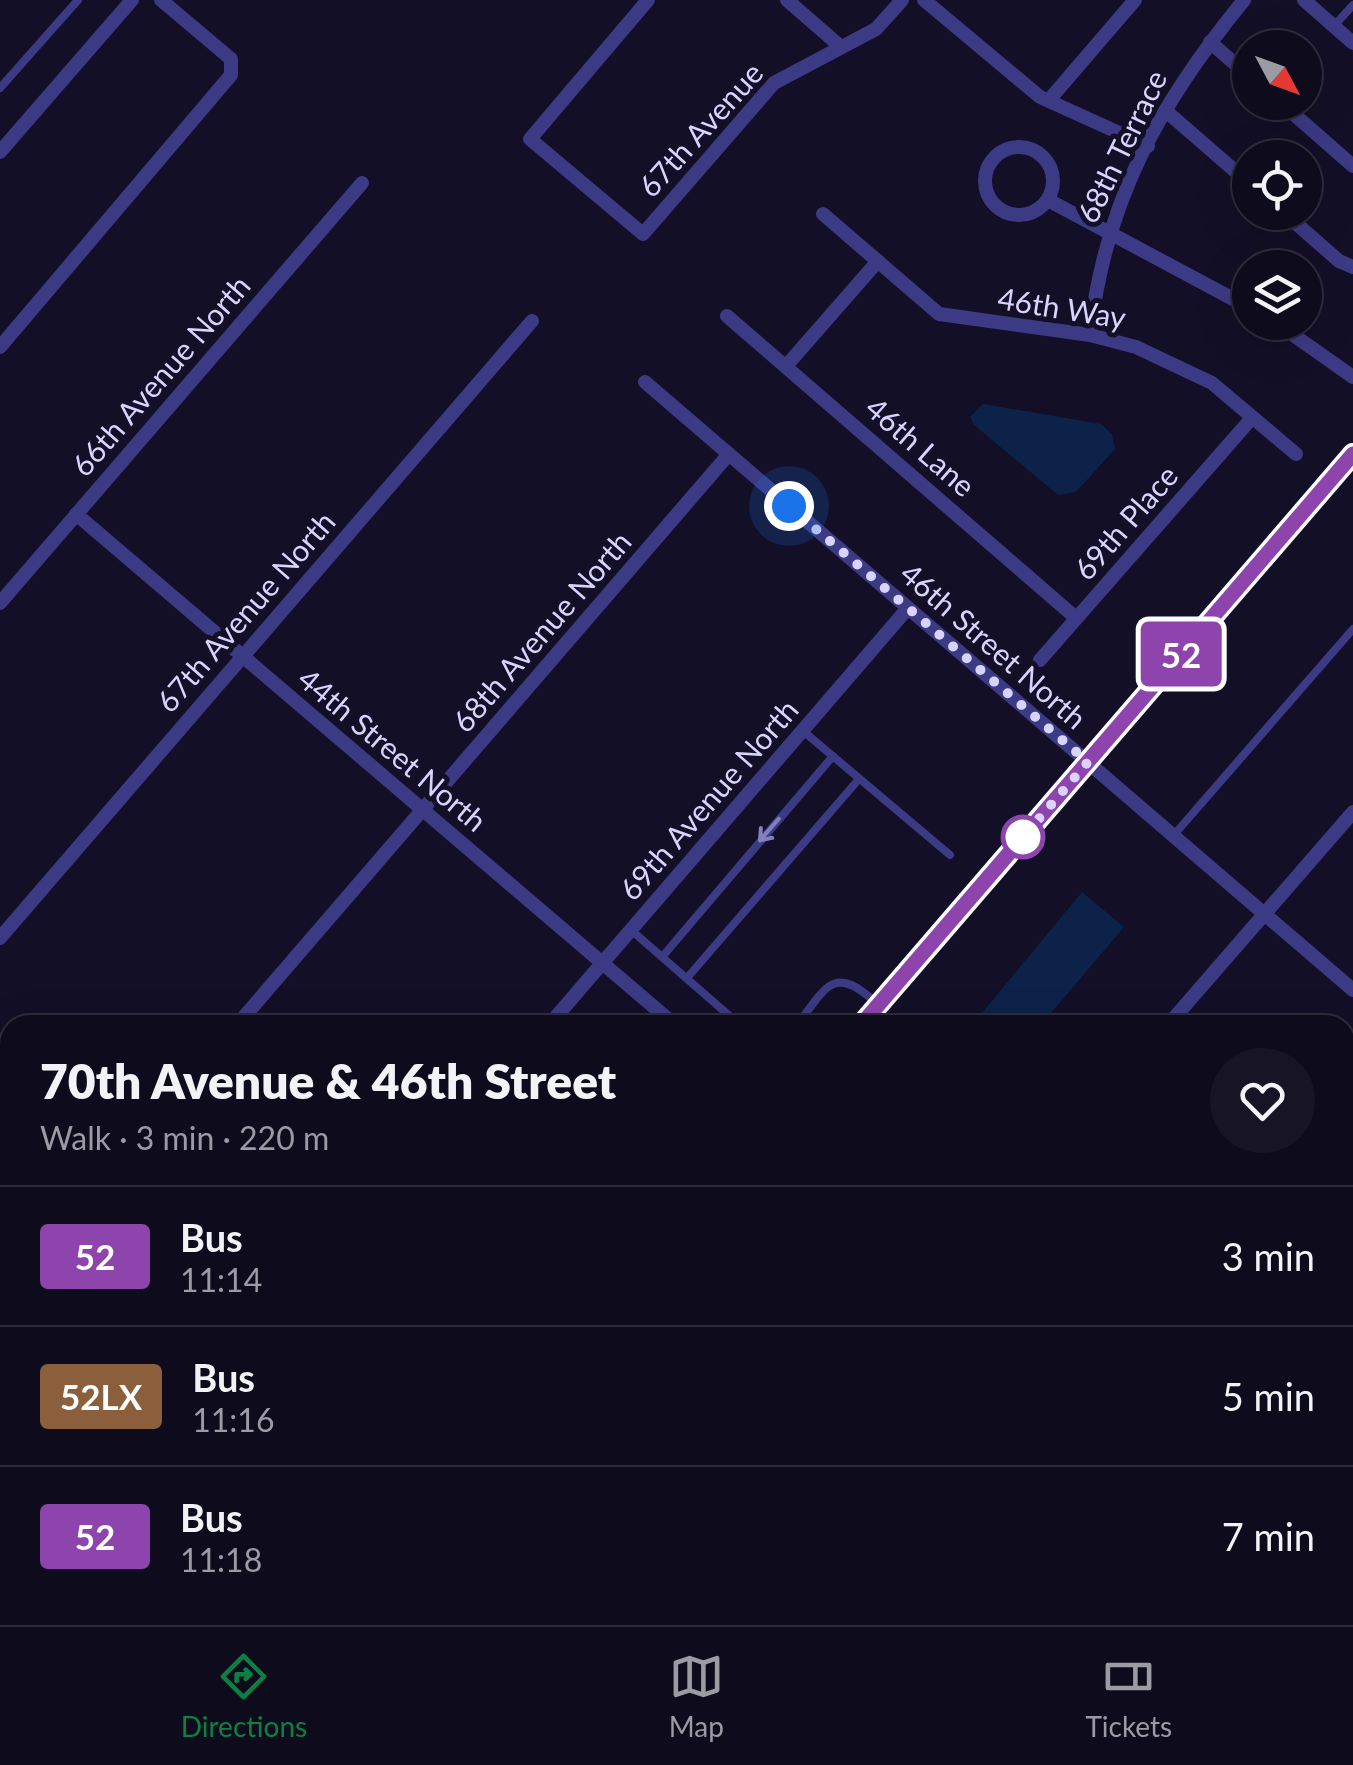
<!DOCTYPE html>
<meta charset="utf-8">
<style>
body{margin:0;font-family:Lato,sans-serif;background:#171425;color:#f1f3f6;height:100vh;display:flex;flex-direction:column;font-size:38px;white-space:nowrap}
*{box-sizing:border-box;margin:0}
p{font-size:32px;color:#9b9ba3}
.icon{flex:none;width:55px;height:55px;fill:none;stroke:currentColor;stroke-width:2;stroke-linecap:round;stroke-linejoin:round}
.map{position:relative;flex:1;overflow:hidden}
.panel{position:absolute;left:0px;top:1015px;width:1355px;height:610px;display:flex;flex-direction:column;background:#0e0b1c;border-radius:30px 30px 0 0;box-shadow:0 10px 40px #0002,0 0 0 2px #2e2b3b}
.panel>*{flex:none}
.badge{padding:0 20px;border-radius:8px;font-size:35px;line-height:65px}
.needle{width:65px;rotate:131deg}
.tools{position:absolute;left:1232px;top:30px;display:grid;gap:20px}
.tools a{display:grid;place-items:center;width:90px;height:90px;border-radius:50%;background:#0e0b1c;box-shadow:0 10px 40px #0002,0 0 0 2px #2e2b3b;font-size:50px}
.you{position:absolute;width:50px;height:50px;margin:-25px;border:8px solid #fff;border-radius:50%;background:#1a73e8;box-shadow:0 0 0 15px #1a73e833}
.map>.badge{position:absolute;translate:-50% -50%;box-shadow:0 0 0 5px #fff}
.round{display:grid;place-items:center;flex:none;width:105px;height:105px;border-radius:52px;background:#171425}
.head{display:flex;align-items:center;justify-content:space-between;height:170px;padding:0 40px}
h1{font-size:48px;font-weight:800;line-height:75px}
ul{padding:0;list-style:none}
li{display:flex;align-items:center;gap:30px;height:140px;padding:0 40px;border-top:2px solid #2e2b3b}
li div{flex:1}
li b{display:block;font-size:38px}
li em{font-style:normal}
li .badge{min-width:110px;font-weight:700;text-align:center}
.tabs{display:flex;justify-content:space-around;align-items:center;height:140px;border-top:2px solid #2e2b3b;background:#0e0b1c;font-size:28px;color:#9b9ba3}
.tabs a{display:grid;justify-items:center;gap:5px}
.tabs .on{color:#0b8043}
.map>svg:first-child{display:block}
.water{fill:#0c2248}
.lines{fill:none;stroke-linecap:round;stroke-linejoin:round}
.lane{stroke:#3d3a85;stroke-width:8}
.street{stroke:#3d3a85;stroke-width:14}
.secondary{stroke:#6f6bff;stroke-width:20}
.oneway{stroke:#837fbc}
.line-casing{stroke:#fff;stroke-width:22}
.line{stroke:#8e44ad;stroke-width:15}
.walk{stroke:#d9d4ff;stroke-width:10;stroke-dasharray:0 18}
.stop-dot{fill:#fff;stroke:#8e44ad;stroke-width:5}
.labels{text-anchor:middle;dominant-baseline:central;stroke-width:10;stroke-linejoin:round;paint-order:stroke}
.street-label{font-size:30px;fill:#d9d4ff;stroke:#130f26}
</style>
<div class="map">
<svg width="1353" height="1625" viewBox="0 0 1353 1625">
<rect width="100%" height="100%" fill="#130f26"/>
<g class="water">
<polygon points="983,404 1101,424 1112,434 1115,449 1076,492 1058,495 974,425 970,417"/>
<polygon points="1082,892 1124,927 1041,1025 972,1025"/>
</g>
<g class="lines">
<g class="lane">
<polyline points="1334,26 1353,5"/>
<polyline points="0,88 78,0"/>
<polyline points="803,731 950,855"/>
<polyline points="1173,836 1353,629"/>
<polyline points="631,930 740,1025"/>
<polyline points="662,957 833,756"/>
<polyline points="687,978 859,779"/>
<path d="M 797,1025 C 825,989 833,963 875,1002"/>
<polyline points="0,1484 10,1472"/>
<polyline points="188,1625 197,1615"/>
<polyline points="499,1625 508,1615"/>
</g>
<g class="street">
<polyline points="648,0 530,139 643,234 774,83 876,29 902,0"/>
<polyline points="787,0 841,47"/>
<polyline points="924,0 1040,97 1148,146"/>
<polyline points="1304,0 1353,43"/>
<polyline points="1210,42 1250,77"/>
<polyline points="1049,100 1135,0"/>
<polyline points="1280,102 1353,166"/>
<polyline points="1166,111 1250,184"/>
<circle cx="1019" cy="181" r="34"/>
<polyline points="0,152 132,0"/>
<polyline points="1048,200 1250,308"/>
<polyline points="1283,212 1339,261 1353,267"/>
<polyline points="823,214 939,314 1090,335 1136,347 1212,383 1296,454"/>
<polyline points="727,316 1076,618"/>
<polyline points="1275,322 1353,377"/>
<path d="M 1090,335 C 1105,200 1159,104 1244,0"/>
<polyline points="0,347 231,75 231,59 161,0"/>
<polyline points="787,365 878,261"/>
<polyline points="645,382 1353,990"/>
<polyline points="76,514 675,1025"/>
<polyline points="0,603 362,183"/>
<polyline points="1040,660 1251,419"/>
<polyline points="0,938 532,321"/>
<polyline points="237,1025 729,454"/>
<polyline points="549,1025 908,608"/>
<polyline points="1168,1025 1353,812"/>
<polyline points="0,1072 10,1080"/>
<polyline points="1345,1179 1353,1169"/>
<polyline points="0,1300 10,1288"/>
<polyline points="1345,1542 1353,1533"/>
<polyline points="1345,1604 1353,1610"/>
<polyline points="32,1625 41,1615"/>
<polyline points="656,1625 664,1615"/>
<polyline points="959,1625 968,1615"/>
<polyline points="1128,1625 1136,1615"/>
<polyline points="1274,1625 1283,1615"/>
</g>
<g class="secondary">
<polyline points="861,1025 1353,454"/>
<polyline points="639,1615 650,1625"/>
<polyline points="343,1625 352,1615"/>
</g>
</g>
<defs><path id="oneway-shaft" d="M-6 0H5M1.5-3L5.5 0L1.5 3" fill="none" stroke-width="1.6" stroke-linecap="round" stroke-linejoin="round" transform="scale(2.5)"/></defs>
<use class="oneway" href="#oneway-shaft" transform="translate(769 830) rotate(131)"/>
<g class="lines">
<g class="line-casing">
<polyline id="line" points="861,1025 1353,454"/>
</g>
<use href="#line" class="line"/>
<polyline class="walk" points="789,506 1088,762 1018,843 1023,837"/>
</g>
<circle class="stop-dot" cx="1023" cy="837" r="20"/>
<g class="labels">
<g class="street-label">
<text transform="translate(700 129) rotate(-48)">67th Avenue</text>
<text transform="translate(1121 146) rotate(-64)">68th Terrace</text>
<text transform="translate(1062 307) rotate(9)">46th Way</text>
<text transform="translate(160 375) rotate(-49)">66th Avenue North</text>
<text transform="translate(921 446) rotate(41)">46th Lane</text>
<text transform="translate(1125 522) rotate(-49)">69th Place</text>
<text transform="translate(245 611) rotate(-49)">67th Avenue North</text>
<text transform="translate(541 631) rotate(-49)">68th Avenue North</text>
<text transform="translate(994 645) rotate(41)">46th Street North</text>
<text transform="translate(393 749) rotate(40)">44th Street North</text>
<text transform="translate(708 799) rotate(-49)">69th Avenue North</text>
</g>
</g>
</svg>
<div class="tools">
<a><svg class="needle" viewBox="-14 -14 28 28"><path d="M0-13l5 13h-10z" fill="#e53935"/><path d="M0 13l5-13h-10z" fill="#9b9ba3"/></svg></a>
<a><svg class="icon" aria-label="locate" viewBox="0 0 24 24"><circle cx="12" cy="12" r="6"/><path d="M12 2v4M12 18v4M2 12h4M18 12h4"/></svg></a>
<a><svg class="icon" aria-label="layers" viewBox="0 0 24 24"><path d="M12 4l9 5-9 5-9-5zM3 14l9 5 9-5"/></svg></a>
</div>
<div class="you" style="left:789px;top:506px"></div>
<b class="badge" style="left:1181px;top:654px;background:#8e44ad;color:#fff">52</b>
<section class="panel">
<div class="head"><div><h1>70th Avenue &amp; 46th Street</h1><p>Walk · 3 min · 220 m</p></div><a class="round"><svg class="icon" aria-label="heart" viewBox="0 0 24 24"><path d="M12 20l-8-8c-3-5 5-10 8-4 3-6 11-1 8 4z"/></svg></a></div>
<ul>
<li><span class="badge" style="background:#8e44ad;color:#fff">52</span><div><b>Bus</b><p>11:14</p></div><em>3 min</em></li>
<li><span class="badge" style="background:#8b5e3c;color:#fff">52LX</span><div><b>Bus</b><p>11:16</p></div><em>5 min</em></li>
<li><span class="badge" style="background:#8e44ad;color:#fff">52</span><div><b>Bus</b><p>11:18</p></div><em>7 min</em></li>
</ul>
</section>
</div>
<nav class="tabs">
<a class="on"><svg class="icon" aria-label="directions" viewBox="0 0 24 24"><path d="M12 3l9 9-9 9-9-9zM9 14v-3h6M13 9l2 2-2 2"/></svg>Directions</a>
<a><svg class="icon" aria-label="map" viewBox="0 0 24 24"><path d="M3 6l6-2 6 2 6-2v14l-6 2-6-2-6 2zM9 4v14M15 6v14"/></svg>Map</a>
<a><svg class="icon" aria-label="tickets" viewBox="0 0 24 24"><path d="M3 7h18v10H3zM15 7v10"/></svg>Tickets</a>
</nav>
